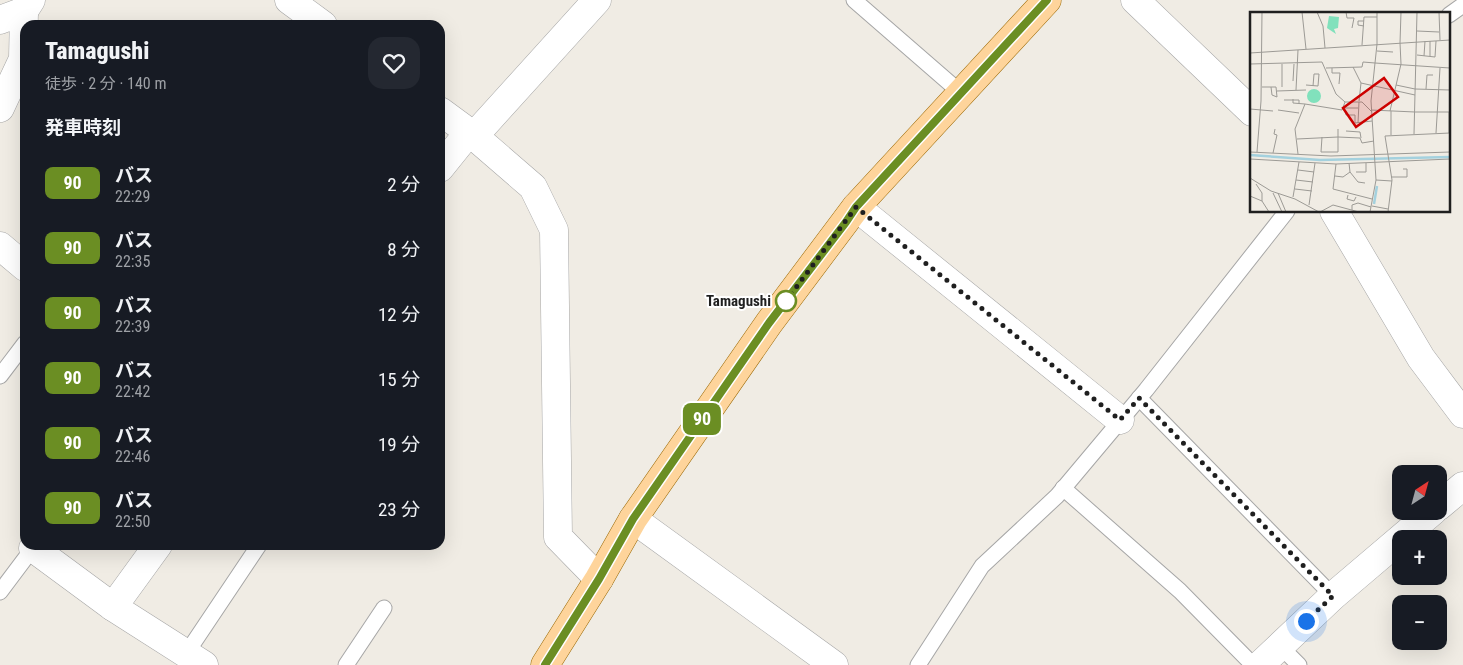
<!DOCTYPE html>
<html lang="ja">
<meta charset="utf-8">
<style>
body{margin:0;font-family:"Roboto Condensed","Noto Sans JP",sans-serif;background:#242831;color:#f1f3f6;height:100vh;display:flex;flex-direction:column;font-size:19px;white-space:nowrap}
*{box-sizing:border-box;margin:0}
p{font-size:16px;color:#9ea1a6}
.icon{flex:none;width:28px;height:28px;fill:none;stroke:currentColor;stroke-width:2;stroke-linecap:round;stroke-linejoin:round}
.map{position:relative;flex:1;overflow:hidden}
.panel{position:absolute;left:20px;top:20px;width:425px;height:530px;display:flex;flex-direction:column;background:#171b24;border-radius:15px;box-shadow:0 5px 20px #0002}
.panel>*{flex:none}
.badge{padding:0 10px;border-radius:8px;font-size:18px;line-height:32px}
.needle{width:32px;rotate:36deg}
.fabs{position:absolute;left:1392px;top:465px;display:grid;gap:10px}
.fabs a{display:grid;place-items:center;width:55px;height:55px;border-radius:10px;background:#171b24;box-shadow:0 5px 20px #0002;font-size:25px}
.you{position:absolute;width:25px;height:25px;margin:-12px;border:4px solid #fff;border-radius:50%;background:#1a73e8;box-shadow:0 0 0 8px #1a73e833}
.map>.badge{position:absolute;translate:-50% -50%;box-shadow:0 0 0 2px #fff}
h2{padding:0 25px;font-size:19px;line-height:45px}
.round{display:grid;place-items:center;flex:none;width:52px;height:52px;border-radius:15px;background:#242831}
.overview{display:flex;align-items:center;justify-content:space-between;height:85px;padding:0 25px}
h1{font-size:24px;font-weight:800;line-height:38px}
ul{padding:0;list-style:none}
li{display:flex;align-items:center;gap:15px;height:65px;padding:0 25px}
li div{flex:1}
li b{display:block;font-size:19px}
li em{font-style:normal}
li .badge{min-width:55px;font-weight:700;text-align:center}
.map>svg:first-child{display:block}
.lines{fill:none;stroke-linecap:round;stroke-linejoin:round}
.service-casing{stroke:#a6a6a6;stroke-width:17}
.minor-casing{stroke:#a6a6a6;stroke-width:29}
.primary-casing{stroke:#996700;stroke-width:29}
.service{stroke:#fff;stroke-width:15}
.minor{stroke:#fff;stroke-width:28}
.primary{stroke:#fed49b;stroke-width:28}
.line-casing{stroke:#fff;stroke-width:11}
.line{stroke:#6b8e23;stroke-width:8}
.walk{stroke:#1f1f1f;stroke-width:5;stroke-dasharray:0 9}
.stop-dot{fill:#fff;stroke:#6b8e23;stroke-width:2.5}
.labels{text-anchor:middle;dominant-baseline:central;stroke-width:4;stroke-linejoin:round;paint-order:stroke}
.stop-label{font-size:15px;font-weight:bold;fill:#1f1f1f;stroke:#fff;text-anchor:end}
.inset-river{fill:none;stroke:#a4d1de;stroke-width:2.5}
.inset-road{fill:none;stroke:#9c9a95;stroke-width:1}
.view{fill:#cd0100;fill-opacity:0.15;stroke:#cd0100;stroke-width:2.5}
.inset-edge{fill:none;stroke:#1f1f1f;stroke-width:2.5}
</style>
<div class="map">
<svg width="1463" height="665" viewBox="0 0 1463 665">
<rect width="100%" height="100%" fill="#f0ece4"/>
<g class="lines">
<g class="service-casing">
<g id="service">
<polyline points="854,0 961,93"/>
<polyline points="1449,15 1463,5"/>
<polyline points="0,376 25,343"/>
<polyline points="1139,398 1333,596"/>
<polyline points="1063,488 1180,591 1253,665"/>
<polyline points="0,592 33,548"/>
<polyline points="1280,646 1299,665"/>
<polyline points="186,654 259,545"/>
<polyline points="346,665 384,608"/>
<polyline points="918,665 982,566 1057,496 1146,390 1287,211"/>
</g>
</g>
<g class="minor-casing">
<g id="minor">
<polyline points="289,0 323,25"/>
<polyline points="1135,0 1252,112"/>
<polyline points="0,20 24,11 31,0"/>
<polyline points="0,108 23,59 24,11"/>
<polyline points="440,111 474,136 533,187 554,230 558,537 599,579"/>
<polyline points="474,136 597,0"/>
<polyline points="440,168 469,132"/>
<polyline points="856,207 1120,420"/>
<polyline points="1334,211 1421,358 1463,414"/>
<polyline points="0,246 25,267"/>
<polyline points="1439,506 1463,486"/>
<polyline points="633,519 834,665"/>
<polyline points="35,545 33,548 113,607 204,665"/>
<polyline points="113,607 158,545"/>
<polyline points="1260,665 1333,596 1433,511"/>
</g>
</g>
<g class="primary-casing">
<polyline id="primary" points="545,665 599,579 633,519 769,323 856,207 1047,0"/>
</g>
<use href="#service" class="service"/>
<use href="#minor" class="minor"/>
<use href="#primary" class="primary"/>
</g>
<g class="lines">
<g class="line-casing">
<polyline id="line" points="545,665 599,579 633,519 769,323 846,222 856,207 1047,0"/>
</g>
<use href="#line" class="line"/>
<polyline class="walk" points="786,301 856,207 1120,420 1139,398 1333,596 1306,621"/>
</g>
<circle class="stop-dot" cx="786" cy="301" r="10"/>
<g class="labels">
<g class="stop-label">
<text x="771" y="301">Tamagushi</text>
</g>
</g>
<g transform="translate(1250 12)">
<rect width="200" height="200" fill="#f0ece4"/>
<path d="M 79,4 L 89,5 L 88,16 L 84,17 L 86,22 L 77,16 ZM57 84a7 7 0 1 1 14 0a7 7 0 1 1-14 0Z" fill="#81e1bc"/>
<path class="inset-river" d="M 0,143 L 70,148 L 200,145M 124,192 L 127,174"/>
<path class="inset-road" d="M 52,0 L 56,37M 67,0 L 73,14 L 75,36M 96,0 L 97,6 L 104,6 L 102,16M 127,0 L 127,32M 189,0 L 190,28M 114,9 L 108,9 L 108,13 L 114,14M 167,19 L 189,20M 150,31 L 151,0M 112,33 L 114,5 L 127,5M 127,39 L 143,40M 0,41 L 200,28M 167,43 L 185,45 L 186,29M 174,44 L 175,29M 180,44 L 180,29M 125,51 L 200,56M 0,52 L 72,50 L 86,82 L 95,90 L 112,90 L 122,100M 32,52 L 32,75M 103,55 L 111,71 L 165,83M 76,56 L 112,55 L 113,50 L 125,51M 82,56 L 82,61 L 90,61 L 89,72M 43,69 L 44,52M 56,73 L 68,74 L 69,62M 146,73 L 165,77M 63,74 L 64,62 L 69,62M 12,75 L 26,75 L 27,85 L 22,83 L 21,75M 165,77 L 200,78M 176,77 L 177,63 L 183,63M 46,78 L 48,38M 27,79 L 56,78M 43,87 L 43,91 L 55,92M 34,88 L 49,88 L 49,91M 109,89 L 111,71M 108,96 L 94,96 L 96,103 L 105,103 L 105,111 L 122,109M 0,97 L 23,99M 28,98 L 49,101M 121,98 L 165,100M 140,99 L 151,52 L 150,31M 141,99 L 141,123M 165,100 L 200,100M 108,111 L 109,90M 88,117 L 88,140M 96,119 L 110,120 L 111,126M 186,121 L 190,56M 199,121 L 199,100M 164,122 L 167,0M 72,125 L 71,140 L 88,140M 47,127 L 88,125 L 110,126 L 112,131 L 124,129M 0,140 L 81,144 L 200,140M 7,140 L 11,89 L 12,0M 23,141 L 27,123 L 24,122 L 25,117M 48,142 L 45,117 L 55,92 L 92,98 L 95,90M 0,147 L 86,152 L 200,147M 99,151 L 100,160 L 108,170 L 115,171M 86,152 L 83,177 L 122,187M 48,158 L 64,160M 106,160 L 116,160 L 116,151M 85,164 L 93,165 L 100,160M 141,165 L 157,165 L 157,157 L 153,157M 0,166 L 21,179 L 45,187 L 69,200M 46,168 L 63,170M 126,168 L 142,169M 6,172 L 12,181 L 12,189M 45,177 L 62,179M 23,181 L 32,200M 28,181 L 36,200M 98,183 L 97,187 L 104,189 L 106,185M 0,184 L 12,189 L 19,200M 43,185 L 49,150M 59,193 L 65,151M 122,194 L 138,197M 102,198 L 102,193 L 108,191 L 121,195M 70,200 L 83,193 L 109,200M 120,200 L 126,168 L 121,89 L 127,32M 138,200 L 142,168 L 135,124 L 200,121"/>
<path class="view" d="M 134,66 L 148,85 L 106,115 L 93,96 Z"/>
<rect width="200" height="200" class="inset-edge"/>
</g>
</svg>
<div class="fabs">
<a><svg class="needle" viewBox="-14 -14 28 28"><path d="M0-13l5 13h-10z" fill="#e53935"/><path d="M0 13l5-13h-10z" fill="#9ea1a6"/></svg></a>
<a>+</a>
<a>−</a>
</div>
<div class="you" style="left:1306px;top:621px"></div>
<b class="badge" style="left:702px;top:419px;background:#6b8e23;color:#fff">90</b>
<section class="panel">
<div class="overview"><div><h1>Tamagushi</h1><p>徒歩 · 2 分 · 140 m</p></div><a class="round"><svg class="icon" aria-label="heart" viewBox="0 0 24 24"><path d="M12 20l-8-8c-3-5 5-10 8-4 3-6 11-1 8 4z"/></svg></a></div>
<h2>発車時刻</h2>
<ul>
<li><span class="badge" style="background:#6b8e23;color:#fff">90</span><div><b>バス</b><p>22:29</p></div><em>2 分</em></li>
<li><span class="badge" style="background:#6b8e23;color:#fff">90</span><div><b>バス</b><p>22:35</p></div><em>8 分</em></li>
<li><span class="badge" style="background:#6b8e23;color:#fff">90</span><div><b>バス</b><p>22:39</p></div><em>12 分</em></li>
<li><span class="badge" style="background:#6b8e23;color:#fff">90</span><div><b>バス</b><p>22:42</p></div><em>15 分</em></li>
<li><span class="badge" style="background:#6b8e23;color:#fff">90</span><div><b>バス</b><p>22:46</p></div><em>19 分</em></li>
<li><span class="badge" style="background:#6b8e23;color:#fff">90</span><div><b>バス</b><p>22:50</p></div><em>23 分</em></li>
</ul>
</section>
</div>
